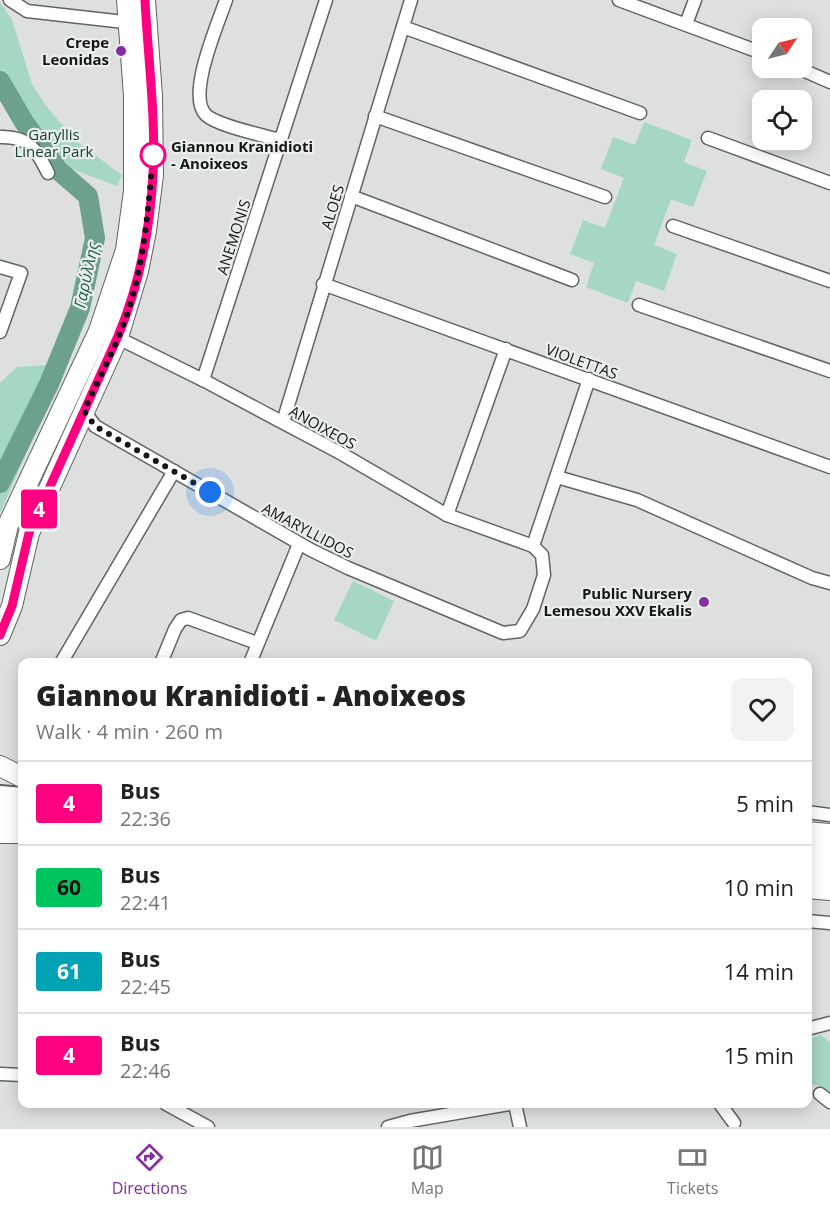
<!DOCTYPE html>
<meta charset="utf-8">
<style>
body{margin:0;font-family:"Open Sans",sans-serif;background:#f2f2f2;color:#222;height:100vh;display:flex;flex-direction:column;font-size:22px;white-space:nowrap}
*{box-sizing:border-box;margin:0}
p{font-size:20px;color:#767676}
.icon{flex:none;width:33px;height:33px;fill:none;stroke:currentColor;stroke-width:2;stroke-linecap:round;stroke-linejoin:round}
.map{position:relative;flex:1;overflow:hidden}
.panel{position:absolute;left:18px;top:658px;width:794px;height:450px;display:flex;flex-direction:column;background:#fff;border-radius:12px;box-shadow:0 3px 15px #0003}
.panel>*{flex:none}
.badge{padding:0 12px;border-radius:4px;font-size:21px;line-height:39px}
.needle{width:39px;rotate:55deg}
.tools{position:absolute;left:752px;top:18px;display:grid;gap:12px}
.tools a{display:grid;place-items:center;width:60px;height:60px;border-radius:12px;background:#fff;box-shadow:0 3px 15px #0003;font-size:30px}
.you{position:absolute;width:30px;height:30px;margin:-15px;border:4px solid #fff;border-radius:50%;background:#1a73e8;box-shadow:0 0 0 9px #1a73e833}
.map>.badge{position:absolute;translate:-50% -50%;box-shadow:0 0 0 3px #fff}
.round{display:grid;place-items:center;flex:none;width:63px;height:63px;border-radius:12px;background:#f2f2f2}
.overview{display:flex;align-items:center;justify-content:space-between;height:102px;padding:0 18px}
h1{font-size:28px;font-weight:800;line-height:45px}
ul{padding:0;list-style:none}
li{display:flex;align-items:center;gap:18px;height:84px;padding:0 18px;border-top:2px solid #e0e0e0}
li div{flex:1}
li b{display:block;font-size:22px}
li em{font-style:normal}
li .badge{min-width:66px;font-weight:700;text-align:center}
.dock{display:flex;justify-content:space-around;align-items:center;height:84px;border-top:2px solid #e0e0e0;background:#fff;font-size:16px;color:#767676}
.dock a{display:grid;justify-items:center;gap:3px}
.dock .current{color:#83309e}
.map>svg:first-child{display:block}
.green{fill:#a5d7c2}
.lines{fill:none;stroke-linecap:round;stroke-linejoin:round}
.river{stroke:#6da18b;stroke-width:20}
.minor-casing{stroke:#616463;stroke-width:15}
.primary-casing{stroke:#616463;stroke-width:22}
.trunk-casing{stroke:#616463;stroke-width:22}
.motorway-casing{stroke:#616463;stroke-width:26}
.minor{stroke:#fff;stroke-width:12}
.primary{stroke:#fff;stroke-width:20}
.trunk{stroke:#fff;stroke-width:20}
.motorway{stroke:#fff;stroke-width:22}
.line-casing{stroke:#fff;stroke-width:14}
.line{stroke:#ff0080;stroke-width:9}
.walk{stroke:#141615;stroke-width:6;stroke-dasharray:0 10.8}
.poi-dot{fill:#83309e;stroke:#eaeeec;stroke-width:2}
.stop-dot{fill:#fff;stroke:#ff0080;stroke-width:3}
.labels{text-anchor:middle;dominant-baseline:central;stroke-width:4.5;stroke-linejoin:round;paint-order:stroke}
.poi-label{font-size:15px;font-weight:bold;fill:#141615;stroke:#eaeeec;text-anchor:end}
.park-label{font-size:15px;fill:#154132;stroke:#eaeeec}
.stop-label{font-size:15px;font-weight:bold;fill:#141615;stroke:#eaeeec;text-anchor:start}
.street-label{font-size:15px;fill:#141615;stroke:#eaeeec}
.water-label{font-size:16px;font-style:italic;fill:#1d5e47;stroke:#eaeeec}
</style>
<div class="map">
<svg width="830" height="1127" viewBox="0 0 830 1127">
<rect width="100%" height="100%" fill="#dde0df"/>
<g class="green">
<polygon points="0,2 12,20 32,84 46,106 76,141 122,175 117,186 45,159 12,114 0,92"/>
<polygon points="644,122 692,140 684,162 707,171 693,207 671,199 654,245 677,254 664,291 636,281 628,303 586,287 594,263 570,254 583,220 605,228 624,178 601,169 613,137 635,145"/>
<polygon points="61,364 35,434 0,513 0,383 17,367"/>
<polygon points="353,581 394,601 376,641 334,620"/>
<polygon points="821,1035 830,1042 830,1095 819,1086 807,1083 807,1040"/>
</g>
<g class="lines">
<polyline class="river" points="0,81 24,122 58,170 88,196 95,238 80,308 49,384 0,483"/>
<g class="minor-casing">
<g id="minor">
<polyline points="10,0 27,11 133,23"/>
<path d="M 226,0 C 218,24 186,96 206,115 C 218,126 262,135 280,140"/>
<polyline points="619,0 762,53"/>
<polyline points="686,24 695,0"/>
<polyline points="403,27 640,113"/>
<polyline points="798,68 830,82"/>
<polyline points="375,116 605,197"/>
<path d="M 0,137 C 29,136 36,149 48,173"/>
<polyline points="708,138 830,183"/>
<polyline points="351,196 572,280"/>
<polyline points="673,226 830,281"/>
<polyline points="0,267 21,273 0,332"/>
<polyline points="323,284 830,467"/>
<polyline points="639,305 830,371"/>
<polyline points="112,335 203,380 342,454 447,515 533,546"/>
<polyline points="203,380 326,0"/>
<polyline points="84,411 95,426 311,550 348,568 503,633 520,631 533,609 544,575 542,555 533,546 589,379"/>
<polyline points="283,422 411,0"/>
<polyline points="557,477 637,500 812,578 830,583"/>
<polyline points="447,515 506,349"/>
<polyline points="61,663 174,471"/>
<polyline points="161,663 175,629 181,620 188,618 257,643"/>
<polyline points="250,663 299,544"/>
<polyline points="807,812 830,815"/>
<polyline points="807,921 830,923"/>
<polyline points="807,1029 830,1023"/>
<polyline points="0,1074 22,1075"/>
<polyline points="820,1094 830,1102"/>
<polyline points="166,1104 208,1127"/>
<polyline points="515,1104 520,1127"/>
<polyline points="720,1104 734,1123"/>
<polyline points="388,1127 410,1121 509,1104"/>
</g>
</g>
<g class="primary-casing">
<g id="primary">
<polyline points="0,559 8,525 99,331 126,250 134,191 134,96 127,0"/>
<polyline points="0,635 12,606 29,533 118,337 138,271 146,231 153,175 152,96 145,0"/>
</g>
</g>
<g class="trunk-casing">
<g id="trunk">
<polyline points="0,766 22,777"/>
<polyline points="807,832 830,834"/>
<polyline points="0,833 22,833"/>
<polyline points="807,871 830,873"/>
<polyline points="807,888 830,890"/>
</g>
</g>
<g class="motorway-casing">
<g id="motorway">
<polyline points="0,797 22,799"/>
<polyline points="0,813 22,815"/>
<polyline points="807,852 830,853"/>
</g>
</g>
<use href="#minor" class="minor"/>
<use href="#primary" class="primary"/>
<use href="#trunk" class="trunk"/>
<use href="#motorway" class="motorway"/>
</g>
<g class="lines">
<g class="line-casing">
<path id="line" d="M 0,635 L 12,606 L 29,533 L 118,336 C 139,286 150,229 153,175 C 156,117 148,58 145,0"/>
</g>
<use href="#line" class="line"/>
<path class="walk" d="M 153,155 C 148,211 144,269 124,323 C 113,353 97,382 84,411 L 95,426 L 210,492"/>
</g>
<g class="poi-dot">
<circle cx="121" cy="51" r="6"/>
<circle cx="704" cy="602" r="6"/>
</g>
<circle class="stop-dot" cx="153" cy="155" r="12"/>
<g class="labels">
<g class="poi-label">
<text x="109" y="42">Crepe<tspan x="109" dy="17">Leonidas</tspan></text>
<text x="692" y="593">Public Nursery<tspan x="692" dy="17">Lemesou XXV Ekalis</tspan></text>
</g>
<g class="park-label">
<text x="54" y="134">Garyllis<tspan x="54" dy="17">Linear Park</tspan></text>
</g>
<g class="stop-label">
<text x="171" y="146">Giannou Kranidioti<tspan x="171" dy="17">- Anoixeos</tspan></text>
</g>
<g class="street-label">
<text transform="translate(332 207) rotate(-73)">ALOES</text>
<text transform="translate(233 237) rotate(-72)">ANEMONIS</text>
<text transform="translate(582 361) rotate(20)">VIOLETTAS</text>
<text transform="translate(323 427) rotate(29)">ANOIXEOS</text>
<text transform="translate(308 530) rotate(28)">AMARYLLIDOS</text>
</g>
<g class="water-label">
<text transform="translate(86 275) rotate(-78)">Γαρύλλης</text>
</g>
</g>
</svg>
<div class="tools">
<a><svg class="needle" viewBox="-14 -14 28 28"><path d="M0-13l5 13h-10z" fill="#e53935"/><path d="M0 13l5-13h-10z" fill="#767676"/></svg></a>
<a><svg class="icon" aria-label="locate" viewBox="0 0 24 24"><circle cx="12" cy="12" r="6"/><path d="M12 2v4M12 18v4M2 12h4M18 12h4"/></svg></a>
</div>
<div class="you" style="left:210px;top:492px"></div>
<b class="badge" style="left:39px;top:509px;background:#ff0080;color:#fff">4</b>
<section class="panel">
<div class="overview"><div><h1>Giannou Kranidioti - Anoixeos</h1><p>Walk · 4 min · 260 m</p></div><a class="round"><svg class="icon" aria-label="heart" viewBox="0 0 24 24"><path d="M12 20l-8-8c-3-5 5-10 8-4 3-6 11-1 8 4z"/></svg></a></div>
<ul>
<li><span class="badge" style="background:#ff0080;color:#fff">4</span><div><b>Bus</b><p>22:36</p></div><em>5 min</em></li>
<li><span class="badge" style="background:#00c55e;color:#111">60</span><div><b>Bus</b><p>22:41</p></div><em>10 min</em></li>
<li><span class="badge" style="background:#00a3b4;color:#fff">61</span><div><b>Bus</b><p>22:45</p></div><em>14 min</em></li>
<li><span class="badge" style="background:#ff0080;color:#fff">4</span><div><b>Bus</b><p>22:46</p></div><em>15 min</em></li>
</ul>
</section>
</div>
<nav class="dock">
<a class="current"><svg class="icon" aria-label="directions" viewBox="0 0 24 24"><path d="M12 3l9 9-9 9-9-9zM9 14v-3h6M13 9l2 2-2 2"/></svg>Directions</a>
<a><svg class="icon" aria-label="map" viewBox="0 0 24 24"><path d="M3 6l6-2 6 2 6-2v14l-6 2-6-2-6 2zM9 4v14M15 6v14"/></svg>Map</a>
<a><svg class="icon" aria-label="tickets" viewBox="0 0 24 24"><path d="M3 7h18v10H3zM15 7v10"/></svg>Tickets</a>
</nav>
